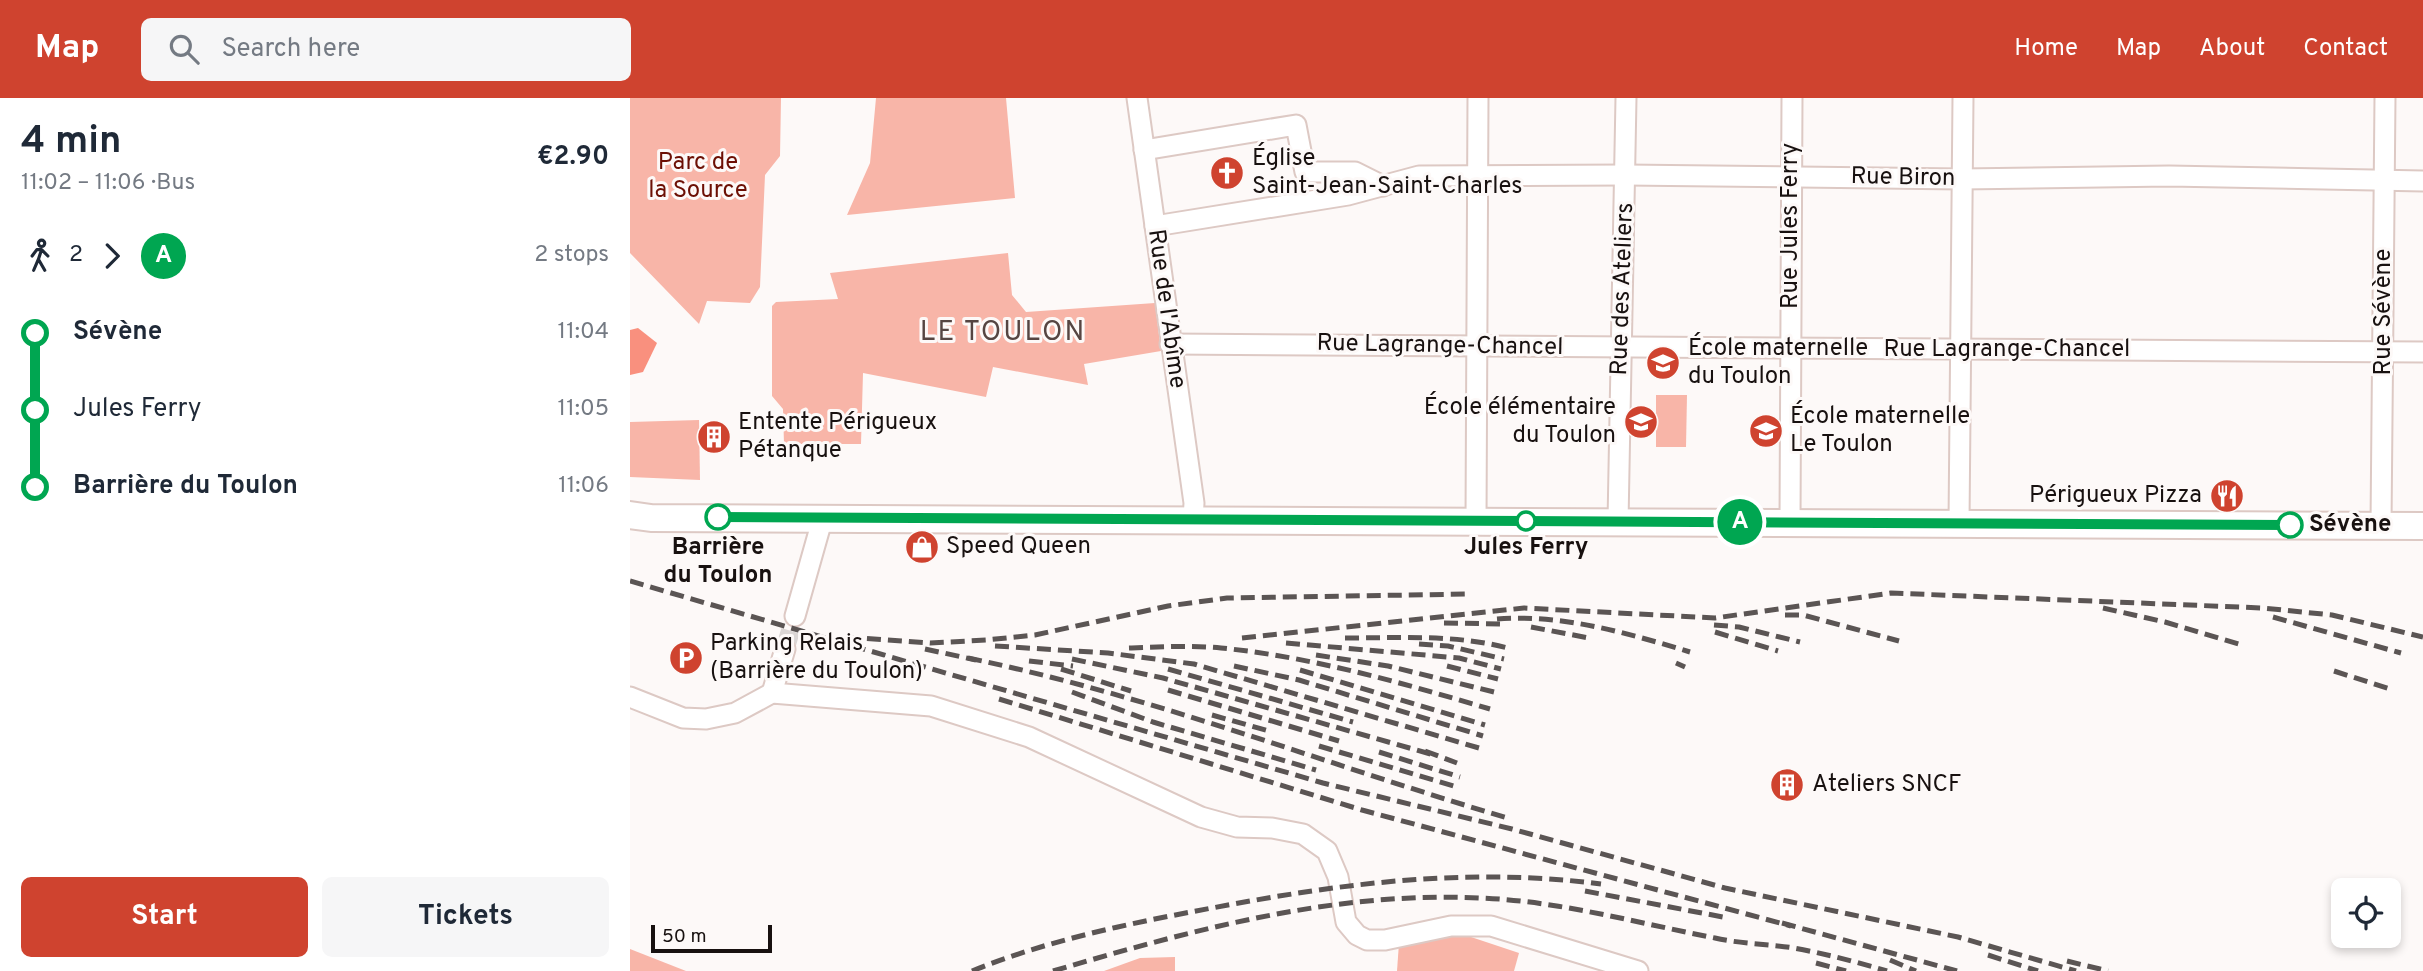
<!DOCTYPE html>
<meta charset="utf-8">
<style>
body{margin:0;font-family:Overpass,sans-serif;background:#f6f6f7;color:#1f2937;height:100vh;display:flex;flex-direction:column;font-size:26px;white-space:nowrap}
*{box-sizing:border-box;margin:0}
p{font-size:23px;color:#747a83}
.icon{flex:none;width:38px;height:38px;fill:none;stroke:currentColor;stroke-width:2;stroke-linecap:round;stroke-linejoin:round}
.map{position:relative;flex:1;overflow:hidden}
.drawer{display:flex;flex-direction:column;background:#fff;width:630px}
.drawer>*{flex:none}
.badge{padding:0 14px;border-radius:23px;font-size:24px;line-height:46px}
.controls{position:absolute;left:1701px;top:780px;display:grid;gap:14px}
.controls a{display:grid;place-items:center;width:70px;height:70px;border-radius:10px;background:#fff;box-shadow:0 4px 10px #0003;font-size:35px}
.scale{position:absolute;left:21px;bottom:18px;width:121px;box-sizing:border-box;padding-left:7px;border:4px solid #181110;border-top:0;font-size:19px;line-height:24px;white-space:nowrap;color:#181110;-webkit-text-stroke:5px #fdf9f8;paint-order:stroke}
.map>.badge{position:absolute;translate:-50% -50%;box-shadow:0 0 0 4px #fff}
.legs{display:flex;align-items:center;gap:10px;height:77px;padding:0 21px;font-size:23px}
.legs p{margin-inline-start:auto}
.head{display:flex;align-items:center;justify-content:space-between;height:119px;padding:0 21px}
h1{font-size:38px;font-weight:700;line-height:52px}
.button{display:flex;gap:14px;margin-top:auto;padding:14px 21px}
.button a{flex:1;height:80px;border-radius:10px;background:#cf432f;color:#fff;font-size:28px;font-weight:700;line-height:80px;text-align:center}
.button a+a{background:#f6f6f7;color:#1f2937}
ul{padding:0 21px;list-style:none}
li{display:flex;align-items:center;gap:24px;height:77px;font-size:26px}
li i{display:grid;place-items:center;width:10px;height:100%;margin:0 9px;background:currentColor}
li i::after{content:'';width:18px;height:18px;margin:-9px;border:5px solid;border-radius:50%;background:#fff}
li p{margin-inline-start:auto}
li:first-child i{background:linear-gradient(#0000 50%,currentColor 0)}
li:last-child i{background:linear-gradient(currentColor 50%,#0000 0)}
header{display:flex;align-items:center;gap:42px;box-sizing:border-box;height:98px;padding:0 35px;background:#cf432f;color:#fff}
header strong{font-size:33px}
nav{display:flex;gap:38px;margin-inline-start:auto;font-size:24px}
.search{width:490px;height:63px;background:#f6f6f7;display:flex;align-items:center;gap:18px;box-sizing:border-box;padding:0 24px;border-radius:10px;color:#747a83;font-size:26px}
main{display:flex;flex:1;min-height:0}
.map>svg:first-child{display:block}
.green{fill:#f8b5a8}
.water{fill:#f9907e}
.lines{fill:none;stroke-linecap:round;stroke-linejoin:round}
.minor-tunnel{stroke:#dbd6d5;stroke-width:19;stroke-dasharray:19 10;stroke-linecap:butt}
.minor-casing{stroke:#ddc9c4;stroke-width:23}
.secondary-casing{stroke:#ddc9c4;stroke-width:30}
.minor{stroke:#fff;stroke-width:19}
.secondary{stroke:#fff;stroke-width:26}
.rail{stroke:#5b5554;stroke-width:5;stroke-dasharray:14 7;stroke-linecap:butt}
.line-1-casing{stroke:#fff;stroke-width:16}
.line-1{stroke:#00a651;stroke-width:10}
.stop-1-dot{fill:#fff;stroke:#00a651;stroke-width:3.5}
.labels{text-anchor:middle;dominant-baseline:central;stroke-width:6;stroke-linejoin:round;paint-order:stroke}
.poi-label{font-size:24px;fill:#181110;stroke:#fdf9f8;text-anchor:start}
.park-label{font-size:24px;fill:#6c0f04;stroke:#fdf9f8}
.street-label{font-size:24px;fill:#181110;stroke:#fdf9f8}
.stop-label{font-size:24px;font-weight:bold;fill:#181110;stroke:#fdf9f8}
.quarter-label{font-size:28px;letter-spacing:2px;fill:#564542;stroke:#fdf9f8}
</style>
<header>
<strong>Map</strong>
<div class="search"><svg class="icon" aria-label="search" viewBox="0 0 24 24"><circle cx="10" cy="10" r="6"/><path d="M15 15l6 6"/></svg>Search here</div>
<nav><a>Home</a><a>Map</a><a>About</a><a>Contact</a></nav>
</header>
<main>
<section class="drawer">
<div class="head"><div><h1>4 min</h1><p>11:02 – 11:06 · Bus</p></div><b>€2.90</b></div>
<div class="legs"><svg class="icon" aria-label="walk" viewBox="0 0 24 24"><circle cx="13" cy="4" r="2"/><path d="M13 8l-2 6 4 7M11 14l-3 7M7 12l3-4h3l4 4"/></svg>2<svg class="icon" aria-label="forward" viewBox="0 0 24 24"><path d="M9 5l7 7-7 7"/></svg><b class="badge" style="background:#00a651;color:#fff">A</b><p>2 stops</p></div>
<ul>
<li><i style="color:#00a651"></i><b>Sévène</b><p>11:04</p></li>
<li><i style="color:#00a651"></i><span>Jules Ferry</span><p>11:05</p></li>
<li><i style="color:#00a651"></i><b>Barrière du Toulon</b><p>11:06</p></li>
</ul>
<div class="button"><a>Start</a><a>Tickets</a></div>
</section>
<div class="map">
<svg width="1793" height="873" viewBox="0 0 1793 873">
<rect width="100%" height="100%" fill="#fdf9f8"/>
<g class="green">
<polygon points="0,0 151,0 150,58 135,77 130,189 120,205 77,203 69,226 0,155"/>
<polygon points="246,0 376,0 385,100 217,117 240,65"/>
<polygon points="378,155 382,197 396,214 525,205 531,253 454,266 458,287 363,269 356,299 233,275 231,346 154,346 153,311 142,298 142,208 146,204 208,201 200,175"/>
<polygon points="1026,297 1057,297 1056,349 1026,349"/>
<polygon points="69,322 70,382 0,379 0,324"/>
<polygon points="832,836 889,855 884,873 767,873 769,845"/>
<polygon points="0,851 56,873 0,873"/>
<polygon points="545,859 545,873 474,873 510,860"/>
</g>
<polygon class="water" points="8,230 27,245 13,274 0,277 0,232"/>
<g class="lines">
<polyline class="minor-tunnel" points="155,551 165,518"/>
<g class="minor-casing">
<g id="minor">
<polyline points="507,0 564,405 563,422"/>
<polyline points="514,52 666,27 675,74 725,74 753,88"/>
<polyline points="525,128 718,97 789,78 996,77 1332,81 1539,78 1793,83"/>
<polyline points="540,246 1793,254"/>
<polyline points="846,423 848,0"/>
<polyline points="988,424 996,0"/>
<polyline points="1160,425 1162,0"/>
<polyline points="1329,425 1333,0"/>
<polyline points="1751,427 1755,0"/>
<polyline points="165,518 193,419"/>
<polyline points="142,595 155,551"/>
<polyline points="0,599 53,620 76,621 105,615 142,595 301,608 399,639 571,719 607,729 642,730 673,736 697,753 708,779 716,824 727,837 737,842 755,842 821,828 861,828 1008,873"/>
</g>
</g>
<g class="secondary-casing">
<polyline id="secondary" points="0,417 21,420 1793,428"/>
</g>
<use href="#minor" class="minor"/>
<use href="#secondary" class="secondary"/>
<g class="rail">
<polyline points="0,483 693,685 882,731 1095,790 1328,839 1446,873"/>
<polyline points="1473,510 1535,524 1612,547"/>
<polyline points="1155,517 1173,517 1269,543"/>
<polyline points="1643,519 1771,555"/>
<path d="M 867,521 C 933,516 997,535 1060,554"/>
<polyline points="814,525 876,526"/>
<polyline points="1084,527 1109,529 1170,544"/>
<polyline points="901,529 959,540"/>
<polyline points="1085,534 1148,553"/>
<polyline points="216,539 300,545 356,542 405,537 538,508 597,500 841,496"/>
<polyline points="612,540 894,510 1085,520 1261,495 1633,510 1702,517 1793,539"/>
<path d="M 715,540 C 770,540 824,536 878,550"/>
<polyline points="656,545 829,560 871,571"/>
<polyline points="789,546 818,548 874,561"/>
<polyline points="365,548 478,555 564,566 849,650"/>
<path d="M 499,550 C 530,549 561,547 591,550 C 683,559 772,585 860,611"/>
<polyline points="295,551 346,562"/>
<polyline points="686,557 758,568 864,594"/>
<path d="M 338,560 C 523,598 700,668 881,721"/>
<polyline points="442,561 533,580 804,657"/>
<polyline points="399,563 443,568"/>
<polyline points="1046,565 1055,569"/>
<polyline points="604,568 669,582 853,638"/>
<polyline points="817,568 868,581"/>
<polyline points="431,571 501,593"/>
<polyline points="538,571 723,624"/>
<polyline points="670,572 855,627"/>
<polyline points="1704,573 1760,591"/>
<polyline points="538,592 709,643"/>
<polyline points="442,594 523,624 686,672"/>
<polyline points="369,601 732,712 1161,828"/>
<polyline points="582,617 639,633"/>
<polyline points="689,648 827,689"/>
<polyline points="795,653 827,665"/>
<polyline points="749,654 830,679"/>
<polyline points="955,793 1093,819"/>
<polyline points="1152,825 1327,873"/>
<polyline points="1358,857 1408,873"/>
<polyline points="1260,862 1286,873"/>
<polyline points="1437,863 1478,873"/>
<polyline points="1186,865 1216,873"/>
<path d="M 342,873 C 418,842 501,825 582,810 C 714,785 837,769 971,786"/>
<path d="M 423,873 C 562,832 704,793 850,800 C 930,803 1007,825 1085,840 C 1111,846 1138,846 1164,850 C 1196,856 1227,864 1257,873"/>
</g>
</g>
<g class="lines">
<g class="line-1-casing">
<polyline id="line-1" points="88,419 1660,427"/>
</g>
<use href="#line-1" class="line-1"/>
</g>
<defs>
<g id="church-disc" transform="scale(1.75)"><circle r="9.5" fill="#cf432f" stroke="#fdf9f8"/><path d="M-1.2-6h2.4v3.5h3.3v2.4h-3.3V6h-2.4V-.1h-3.3v-2.4h3.3Z" fill="#fff"/></g>
<g id="school-disc" transform="scale(1.75)"><circle r="9.5" fill="#cf432f" stroke="#fdf9f8"/><path d="M0-5L7-2L0 1L-7-2ZM-4 1L0 2.5L4 1V4Q0 6-4 4Z" fill="#fff"/></g>
<g id="building-disc" transform="scale(1.75)"><circle r="9.5" fill="#cf432f" stroke="#fdf9f8"/><path d="M-4-6H4V6H1V3H-1V6H-4ZM-2.5-4.3h1.7v1.8h-1.7ZM.8-4.3h1.7v1.8H.8ZM-2.5-1h1.7V.8h-1.7ZM.8-1h1.7V.8H.8Z" fill="#fff"/></g>
<g id="restaurant-disc" transform="scale(1.75)"><circle r="9.5" fill="#cf432f" stroke="#fdf9f8"/><path d="M-5-6h1v4h1v-4h1v4h1v-4h1v5L-1.5 .5V6h-2V.5L-5-1ZM5-6V6H3V1.5H1.5Q1.5-4 5-6Z" fill="#fff"/></g>
<g id="shop-disc" transform="scale(1.75)"><circle r="9.5" fill="#cf432f" stroke="#fdf9f8"/><path d="M-5-2.5h2.3a2.7 3.5 0 0 1 5.4 0H5L5.5 6h-11ZM-1.5-2.5h3a1.5 2.3 0 0 0-3 0Z" fill="#fff"/></g>
<g id="parking-disc" transform="scale(1.75)"><circle r="9.5" fill="#cf432f" stroke="#fdf9f8"/><path d="M-3.5-5.5H1a3.5 3.5 0 0 1 0 7H-1V5.5H-3.5ZM-1-3.4V-.6H.8a1.4 1.4 0 0 0 0-2.8Z" fill="#fff"/></g>
</defs>
<g fill-rule="evenodd">
<use href="#church-disc" x="597" y="75"/>
<use href="#school-disc" x="1033" y="265"/>
<use href="#school-disc" x="1011" y="324"/>
<use href="#school-disc" x="1136" y="333"/>
<use href="#building-disc" x="84" y="339"/>
<use href="#restaurant-disc" x="1597" y="398"/>
<use href="#shop-disc" x="292" y="449"/>
<use href="#parking-disc" x="56" y="560"/>
<use href="#building-disc" x="1157" y="687"/>
</g>
<g class="stop-1-dot">
<circle cx="88" cy="419" r="12"/>
<circle cx="896" cy="423" r="9"/>
<circle cx="1660" cy="427" r="12"/>
</g>
<g class="labels">
<g class="poi-label">
<text x="622" y="61">Église<tspan x="622" dy="28">Saint-Jean-Saint-Charles</tspan></text>
<text x="1058" y="251">École maternelle<tspan x="1058" dy="28">du Toulon</tspan></text>
<text x="986" y="310" text-anchor="end">École élémentaire<tspan x="986" dy="28">du Toulon</tspan></text>
<text x="1160" y="319">École maternelle<tspan x="1160" dy="28">Le Toulon</tspan></text>
<text x="108" y="325">Entente Périgueux<tspan x="108" dy="28">Pétanque</tspan></text>
<text x="1572" y="398" text-anchor="end">Périgueux Pizza</text>
<text x="316" y="449">Speed Queen</text>
<text x="80" y="546">Parking Relais<tspan x="80" dy="28">(Barrière du Toulon)</tspan></text>
<text x="1182" y="687">Ateliers SNCF</text>
</g>
<g class="park-label">
<text x="68" y="65">Parc de<tspan x="68" dy="28">la Source</tspan></text>
</g>
<g class="street-label">
<text transform="translate(1273 80) rotate(1)">Rue Biron</text>
<text transform="translate(1161 128) rotate(-90)">Rue Jules Ferry</text>
<text transform="translate(993 191) rotate(-88)">Rue des Ateliers</text>
<text transform="translate(536 211) rotate(82)">Rue de l'Abîme</text>
<text transform="translate(1754 214) rotate(-90)">Rue Sévène</text>
<text transform="translate(810 248) rotate(1)">Rue Lagrange-Chancel</text>
<text x="1377" y="252">Rue Lagrange-Chancel</text>
</g>
<g class="stop-label">
<text x="1679" y="427" text-anchor="start">Sévène</text>
<text x="88" y="450">Barrière<tspan x="88" dy="28">du Toulon</tspan></text>
<text x="896" y="450">Jules Ferry</text>
</g>
<g class="quarter-label">
<text x="373" y="235">LE TOULON</text>
</g>
</g>
</svg>
<div class="controls">
<a><svg class="icon" aria-label="locate" viewBox="0 0 24 24"><circle cx="12" cy="12" r="6"/><path d="M12 2v4M12 18v4M2 12h4M18 12h4"/></svg></a>
</div>
<div class="scale">50 m</div>
<b class="badge" style="left:1110px;top:424px;background:#00a651;color:#fff">A</b>
</div>
</main>
